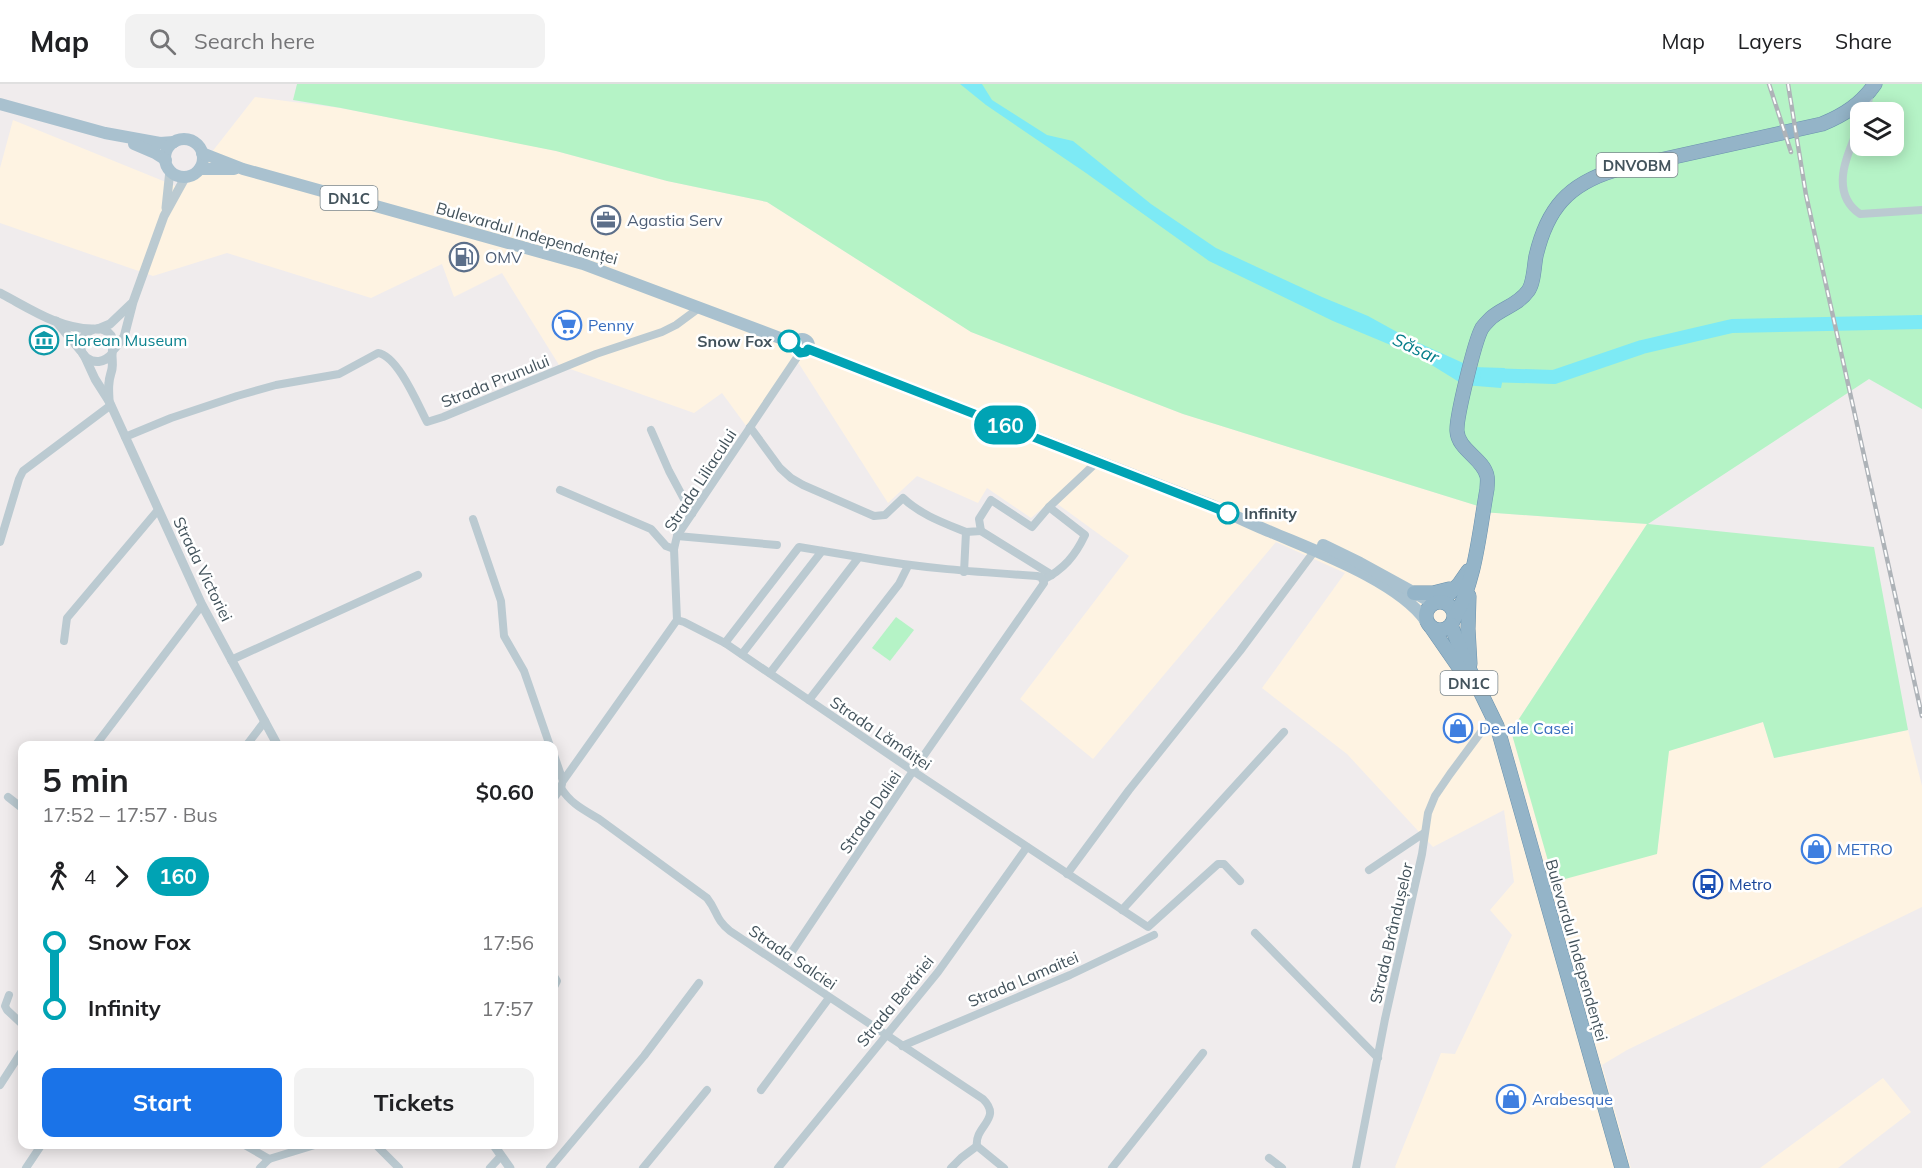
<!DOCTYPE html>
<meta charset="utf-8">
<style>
body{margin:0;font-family:Mulish,sans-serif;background:#f2f2f2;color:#202124;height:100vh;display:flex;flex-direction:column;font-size:22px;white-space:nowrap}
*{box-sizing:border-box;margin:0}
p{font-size:20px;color:#757577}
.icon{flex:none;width:33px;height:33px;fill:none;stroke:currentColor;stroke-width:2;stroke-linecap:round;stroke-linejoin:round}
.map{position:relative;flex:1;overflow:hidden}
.drawer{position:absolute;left:18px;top:657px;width:540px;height:408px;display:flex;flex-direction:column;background:#fff;border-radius:12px;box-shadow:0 3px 15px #0003}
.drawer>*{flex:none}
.badge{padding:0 12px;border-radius:20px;font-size:21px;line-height:39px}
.controls{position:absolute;left:1850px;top:18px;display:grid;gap:12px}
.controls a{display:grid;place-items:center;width:54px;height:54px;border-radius:12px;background:#fff;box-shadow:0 3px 15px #0003;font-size:30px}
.map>.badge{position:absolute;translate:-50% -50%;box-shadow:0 0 0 3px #fff}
.legs{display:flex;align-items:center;gap:9px;height:66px;padding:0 24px;font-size:20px}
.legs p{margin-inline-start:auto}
.head{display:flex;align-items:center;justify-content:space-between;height:102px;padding:0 24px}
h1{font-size:33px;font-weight:700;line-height:45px}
.button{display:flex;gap:12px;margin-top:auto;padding:12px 24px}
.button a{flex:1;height:69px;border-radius:12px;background:#1a73e8;color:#fff;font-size:24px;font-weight:700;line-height:69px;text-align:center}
.button a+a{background:#f2f2f2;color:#202124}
ul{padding:0 24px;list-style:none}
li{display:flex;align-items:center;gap:21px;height:66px;font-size:22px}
li i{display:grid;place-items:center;width:9px;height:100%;margin:0 8px;background:currentColor}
li i::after{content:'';width:15px;height:15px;margin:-8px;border:4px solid;border-radius:50%;background:#fff}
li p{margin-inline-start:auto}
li:first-child i{background:linear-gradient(#0000 50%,currentColor 0)}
li:last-child i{background:linear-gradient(currentColor 50%,#0000 0)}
header{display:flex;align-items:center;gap:36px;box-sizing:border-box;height:84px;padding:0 30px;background:#fff;border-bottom:2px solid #e0e0e0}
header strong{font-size:28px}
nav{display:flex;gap:33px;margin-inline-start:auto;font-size:21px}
.search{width:420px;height:54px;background:#f2f2f2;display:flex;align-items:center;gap:15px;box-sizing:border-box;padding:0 21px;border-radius:12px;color:#757577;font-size:22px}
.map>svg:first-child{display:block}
.commercial{fill:#fef3e2}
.green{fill:#b5f3c6;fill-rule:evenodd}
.water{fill:#7deaf5}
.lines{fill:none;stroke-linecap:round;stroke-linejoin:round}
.river{stroke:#7deaf5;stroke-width:14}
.trunk-casing{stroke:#6a92ae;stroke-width:15}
.minor{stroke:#bbcad1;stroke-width:8}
.tertiary{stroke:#bbcad1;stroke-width:9}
.primary{stroke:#a9c1cf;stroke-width:12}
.trunk{stroke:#94b4c8;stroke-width:14}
.rail-casing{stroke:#aeb3b8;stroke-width:4.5}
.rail{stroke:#fff;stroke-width:2;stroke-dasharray:7;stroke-linecap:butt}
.line-1-casing{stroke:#fff;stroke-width:14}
.line-1{stroke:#00a3b4;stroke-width:9}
.stop-1-dot{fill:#fff;stroke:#00a3b4;stroke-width:3}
.labels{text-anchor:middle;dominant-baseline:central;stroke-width:5;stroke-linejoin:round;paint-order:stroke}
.shield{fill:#fff;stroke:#7b878d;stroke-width:1.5}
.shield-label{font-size:15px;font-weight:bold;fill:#43535c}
.service-label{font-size:16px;fill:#4e5e75;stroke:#fff;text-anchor:start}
.street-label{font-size:16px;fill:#43535c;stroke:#fff}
.shop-label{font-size:16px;fill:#366cbe;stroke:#fff;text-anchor:start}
.culture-label{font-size:16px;fill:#0d838f;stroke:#fff;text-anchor:start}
.stop-label{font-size:16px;font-weight:bold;fill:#43535c;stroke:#fff;text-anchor:end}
.transit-label{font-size:16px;fill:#164399;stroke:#fff;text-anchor:start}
.water-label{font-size:18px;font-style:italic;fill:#047d8a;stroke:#fff}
</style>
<header>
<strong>Map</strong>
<div class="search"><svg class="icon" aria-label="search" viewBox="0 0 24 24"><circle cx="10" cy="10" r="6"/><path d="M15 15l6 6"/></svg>Search here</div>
<nav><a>Map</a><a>Layers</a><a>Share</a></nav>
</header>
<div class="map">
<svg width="1922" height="1084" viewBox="0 0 1922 1084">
<rect width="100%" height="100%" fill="#f0eced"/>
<g class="commercial">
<polygon points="255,13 340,24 464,48 556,67 667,97 767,118 971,248 1183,330 1478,422 1483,428 1647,440 1511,647 1657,770 1668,667 1763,638 1775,674 1908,646 1922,702 1922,823 1627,966 1602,981 1631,1084 1396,1084 1395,1083 1441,969 1455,970 1512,851 1490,826 1514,798 1504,726 1433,763 1347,670 1262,604 1345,489 1276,458 1093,675 1020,615 1129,472 1052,416 1031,434 987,404 978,419 917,392 888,419 794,272 747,343 722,309 694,329 559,281 502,189 454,213 442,180 371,214 227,169 153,192 0,139 0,84 13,36 183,105"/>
<polygon points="1883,994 1911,1028 1838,1084 1760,1084"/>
</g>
<g class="green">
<path d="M 297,0 L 1922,0 L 1922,325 L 1869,295 L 1648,440 L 1874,463 L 1908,646 L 1774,674 L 1763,638 L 1669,667 L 1657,770 L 1554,798 L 1511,647 L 1647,440 L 1482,428 L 1478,422 L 1183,330 L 971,248 L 767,118 L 667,97 L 556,67 L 341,24 L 293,16 ZM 1860,28 L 1893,28 L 1893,62 L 1860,62 Z"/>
<polygon points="896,533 914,546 890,577 872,564"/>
</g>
<polygon class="water" points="960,0 982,0 992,16 1047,51 1073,57 1151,120 1216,164 1322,213 1368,232 1408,254 1472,283 1505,284 1501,304 1464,301 1417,272 1333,237 1209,177 1086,89 986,21"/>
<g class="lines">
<polyline class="river" points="1487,291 1554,293 1642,263 1732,242 1922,238"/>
<g class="trunk-casing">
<g id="trunk">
<polyline points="1414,509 1433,509 1449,505"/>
<polyline points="1469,512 1468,545 1470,580"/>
<polyline points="1442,517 1459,500 1468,487"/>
<circle cx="1440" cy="532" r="14"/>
<path d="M 1454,535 C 1476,496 1479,449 1487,405 C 1487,401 1488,396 1487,392 C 1483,374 1458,366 1457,347 C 1456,334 1475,256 1482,244 C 1484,241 1488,237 1491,234 C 1502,224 1518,221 1528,207 C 1534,199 1534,182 1536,172 C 1547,125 1568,100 1615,86 L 1822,40 C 1844,31 1861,20 1875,0"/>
<polyline points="1451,541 1463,572 1497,642 1622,1084"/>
<polyline points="1431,543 1467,595"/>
</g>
</g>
<g class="minor">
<polyline points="1865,28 1868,21 1869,11"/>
<path d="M 1860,41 C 1848,68 1828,108 1860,130 L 1922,126"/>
<path d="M 750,343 L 780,384 L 791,394 L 803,401 L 874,432 L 885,431 L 903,414 C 921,431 944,439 966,448 L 964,488"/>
<polyline points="651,346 669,387 692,430"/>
<path d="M 125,353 L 171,334 L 237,312 L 276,301 L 339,290 L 378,269 C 398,272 418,321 427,338 L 443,333 L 596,270 L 662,248 L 676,241 L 699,224"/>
<polyline points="560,406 651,445 666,462 674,465"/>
<polyline points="473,435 501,517 504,552 524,587 550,662"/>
<polyline points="981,447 1052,491"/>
<polyline points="966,448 981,447 979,435 991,416 1032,443 1049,423 1098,377"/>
<polyline points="677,452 777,461"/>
<polyline points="0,458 19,395 23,387 111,321"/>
<path d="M 1043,496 C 1064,485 1075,472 1085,451 L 1049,423"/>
<polyline points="677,536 684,538 725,559 913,687 1148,843 1218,780 1224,780 1240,797"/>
<polyline points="64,557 67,534 158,426"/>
<polyline points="725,559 799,463 859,473"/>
<polyline points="742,570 822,467"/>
<polyline points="231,576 418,491"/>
<path d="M 770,589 L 859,473 C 918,484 977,488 1037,492 L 1041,493 L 1044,499 L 913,687 L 783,881"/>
<polyline points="809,616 899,500 908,482"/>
<polyline points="95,662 202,521"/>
<polyline points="246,662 265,637"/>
<polyline points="554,671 563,697 677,536 674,465 677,452 800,269"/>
<path d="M 561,704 C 571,720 584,726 599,735 L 707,814 C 718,828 715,835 730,847 L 983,1015 C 1003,1035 974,1042 977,1062"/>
<polyline points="8,713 22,724"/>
<polyline points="554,714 561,704 562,700"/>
<polyline points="1369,786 1424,749"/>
<polyline points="1067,790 1129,706 1240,567 1316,465"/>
<polyline points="1122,826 1284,648"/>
<polyline points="1255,849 1378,974"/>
<polyline points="554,892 557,897 554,903"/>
<polyline points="9,911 5,922 7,926 22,940"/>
<polyline points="902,962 1070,891 1154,851"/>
<polyline points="0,1001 22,967"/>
<polyline points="761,1006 829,914"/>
<polyline points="243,1060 269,1075"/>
<polyline points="375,1060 399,1084"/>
<polyline points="1269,1074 1282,1084"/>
<polyline points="26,1084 42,1060"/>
<polyline points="260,1084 269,1075 318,1060"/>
<polyline points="490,1084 501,1072"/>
<polyline points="550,1084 644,972 699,899"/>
<polyline points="643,1084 707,1006"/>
<polyline points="778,1084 938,888 1027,763"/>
<polyline points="951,1084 961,1074 977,1062 1004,1084"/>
<polyline points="1112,1084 1203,969"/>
<polyline points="1356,1084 1385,935 1422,770 1428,729 1435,712 1450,690 1490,636"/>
</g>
<g class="tertiary">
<polyline points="166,124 170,86"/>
<path d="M 0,209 C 29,224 59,245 92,245"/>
<polyline points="56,237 81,267"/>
<polyline points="98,245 110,240 131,220"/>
<polyline points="114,265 124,253 133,218 164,132 186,92"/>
<polyline points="84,271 95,295 109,317 202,521 278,662"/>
<path d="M 109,317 C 109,311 108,305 109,299 C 109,294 111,290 112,285 C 113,280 112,276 112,271 C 113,260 116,249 101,245 C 95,244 89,246 85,251 C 70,268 96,289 112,270"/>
<polyline points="493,1060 510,1084"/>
</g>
<g class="primary">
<polyline points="0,20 105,49 160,59 174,58"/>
<circle cx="184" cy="74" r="19"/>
<polyline points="134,60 155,69 166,76"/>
<polyline points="202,69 243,85 583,180 796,260"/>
<polyline points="200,85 234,85"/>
<circle cx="802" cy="262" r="7"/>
<path d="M 809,265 L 1211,421 C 1231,430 1251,440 1271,448 C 1315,467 1398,497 1426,537"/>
<polyline points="1323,461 1360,479 1433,519"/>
</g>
<use href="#trunk" class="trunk"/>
<g class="rail-casing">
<g id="rail">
<polyline points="1769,0 1791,68"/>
<polyline points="1788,0 1806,111 1922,632"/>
</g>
</g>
<use href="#rail" class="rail"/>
</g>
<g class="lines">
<g class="line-1-casing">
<polyline id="line-1" points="789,257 795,260 795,264 800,269 806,268 808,265 1228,429"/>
</g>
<use href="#line-1" class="line-1"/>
</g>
<defs>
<g id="office-ring" transform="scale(1.5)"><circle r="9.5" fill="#fff" stroke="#5c6f8a" stroke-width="1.5"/><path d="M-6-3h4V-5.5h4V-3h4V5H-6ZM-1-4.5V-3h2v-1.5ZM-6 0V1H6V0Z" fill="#5c6f8a"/></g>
<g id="fuel-ring" transform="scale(1.5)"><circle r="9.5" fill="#fff" stroke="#5c6f8a" stroke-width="1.5"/><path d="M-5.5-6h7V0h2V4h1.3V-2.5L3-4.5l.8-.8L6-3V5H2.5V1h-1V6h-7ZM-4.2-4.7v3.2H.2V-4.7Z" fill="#5c6f8a"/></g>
<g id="supermarket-ring" transform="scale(1.5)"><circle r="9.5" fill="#fff" stroke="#3f7fe0" stroke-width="1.5"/><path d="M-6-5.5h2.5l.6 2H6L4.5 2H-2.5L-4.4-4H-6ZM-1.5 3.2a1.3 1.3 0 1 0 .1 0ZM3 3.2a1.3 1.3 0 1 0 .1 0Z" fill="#3f7fe0"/></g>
<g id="museum-ring" transform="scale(1.5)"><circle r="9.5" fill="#fff" stroke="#0f9aa8" stroke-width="1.5"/><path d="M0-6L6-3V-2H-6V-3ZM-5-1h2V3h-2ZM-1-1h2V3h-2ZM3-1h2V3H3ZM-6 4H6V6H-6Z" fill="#0f9aa8"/></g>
<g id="shop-ring" transform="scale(1.5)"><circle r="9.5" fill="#fff" stroke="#3f7fe0" stroke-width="1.5"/><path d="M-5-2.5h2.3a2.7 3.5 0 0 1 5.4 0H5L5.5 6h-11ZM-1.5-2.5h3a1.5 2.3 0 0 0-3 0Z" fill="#3f7fe0"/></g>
<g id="bus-ring" transform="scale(1.5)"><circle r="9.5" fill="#fff" stroke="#1a4fb4" stroke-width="1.5"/><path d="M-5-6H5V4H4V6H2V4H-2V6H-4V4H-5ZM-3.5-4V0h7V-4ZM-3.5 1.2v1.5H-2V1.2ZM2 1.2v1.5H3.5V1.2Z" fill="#1a4fb4"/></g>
</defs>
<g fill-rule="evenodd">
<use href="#office-ring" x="606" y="136"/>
<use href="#fuel-ring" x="464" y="173"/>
<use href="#supermarket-ring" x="567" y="241"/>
<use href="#museum-ring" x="44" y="256"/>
<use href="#shop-ring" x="1458" y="644"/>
<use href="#shop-ring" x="1816" y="765"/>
<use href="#bus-ring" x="1708" y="800"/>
<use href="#shop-ring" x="1511" y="1015"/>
</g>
<g class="stop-1-dot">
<circle cx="789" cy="257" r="10"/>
<circle cx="1228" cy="429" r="10"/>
</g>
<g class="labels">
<g class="shield">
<rect x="1596.5" y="69" width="81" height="24" rx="4.5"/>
<rect x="320.5" y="102" width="57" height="24" rx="4.5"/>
<rect x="1440.5" y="587" width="57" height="24" rx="4.5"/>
</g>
<g class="shield-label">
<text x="1637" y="81">DNVOBM</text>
<text x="349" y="114">DN1C</text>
<text x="1469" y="599">DN1C</text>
</g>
<g class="service-label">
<text x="627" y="136">Agastia Serv</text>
<text x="485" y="173">OMV</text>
</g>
<g class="street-label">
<text transform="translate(527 149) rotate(16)">Bulevardul Independenței</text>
<text transform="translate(495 297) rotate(-22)">Strada Prunului</text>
<text transform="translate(700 396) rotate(-57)">Strada Liliacului</text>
<text transform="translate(203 485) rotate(64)">Strada Victoriei</text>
<text transform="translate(881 649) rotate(34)">Strada Lămâiței</text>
<text transform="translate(870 728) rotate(-56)">Strada Daliei</text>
<text transform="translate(1391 849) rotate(-77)">Strada Brândușelor</text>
<text transform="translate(1577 866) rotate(74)">Bulevardul Independenței</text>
<text transform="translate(793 873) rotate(34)">Strada Salciei</text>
<text transform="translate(1023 895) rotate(-23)">Strada Lamaitei</text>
<text transform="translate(895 917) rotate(-51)">Strada Berăriei</text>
</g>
<g class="shop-label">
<text x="588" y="241">Penny</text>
<text x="1479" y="644">De-ale Casei</text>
<text x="1837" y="765">METRO</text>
<text x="1532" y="1015">Arabesque</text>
</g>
<g class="culture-label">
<text x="65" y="256">Florean Museum</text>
</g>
<g class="stop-label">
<text x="772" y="257">Snow Fox</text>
<text x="1244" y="429" text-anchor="start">Infinity</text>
</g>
<g class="transit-label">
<text x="1729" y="800">Metro</text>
</g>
<g class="water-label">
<text transform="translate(1416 264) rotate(25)">Săsar</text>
</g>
</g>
</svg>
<div class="controls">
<a><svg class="icon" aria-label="layers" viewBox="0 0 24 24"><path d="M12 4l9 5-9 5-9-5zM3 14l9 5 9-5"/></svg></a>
</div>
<b class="badge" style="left:1005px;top:341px;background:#00a3b4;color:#fff">160</b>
<section class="drawer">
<div class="head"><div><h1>5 min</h1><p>17:52 – 17:57 · Bus</p></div><b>$0.60</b></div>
<div class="legs"><svg class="icon" aria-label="walk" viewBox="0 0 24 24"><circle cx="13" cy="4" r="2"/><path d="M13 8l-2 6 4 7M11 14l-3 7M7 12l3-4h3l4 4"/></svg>4<svg class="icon" aria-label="forward" viewBox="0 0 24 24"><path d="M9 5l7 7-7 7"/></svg><b class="badge" style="background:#00a3b4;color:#fff">160</b></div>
<ul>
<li><i style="color:#00a3b4"></i><b>Snow Fox</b><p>17:56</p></li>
<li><i style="color:#00a3b4"></i><b>Infinity</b><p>17:57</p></li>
</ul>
<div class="button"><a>Start</a><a>Tickets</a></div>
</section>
</div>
